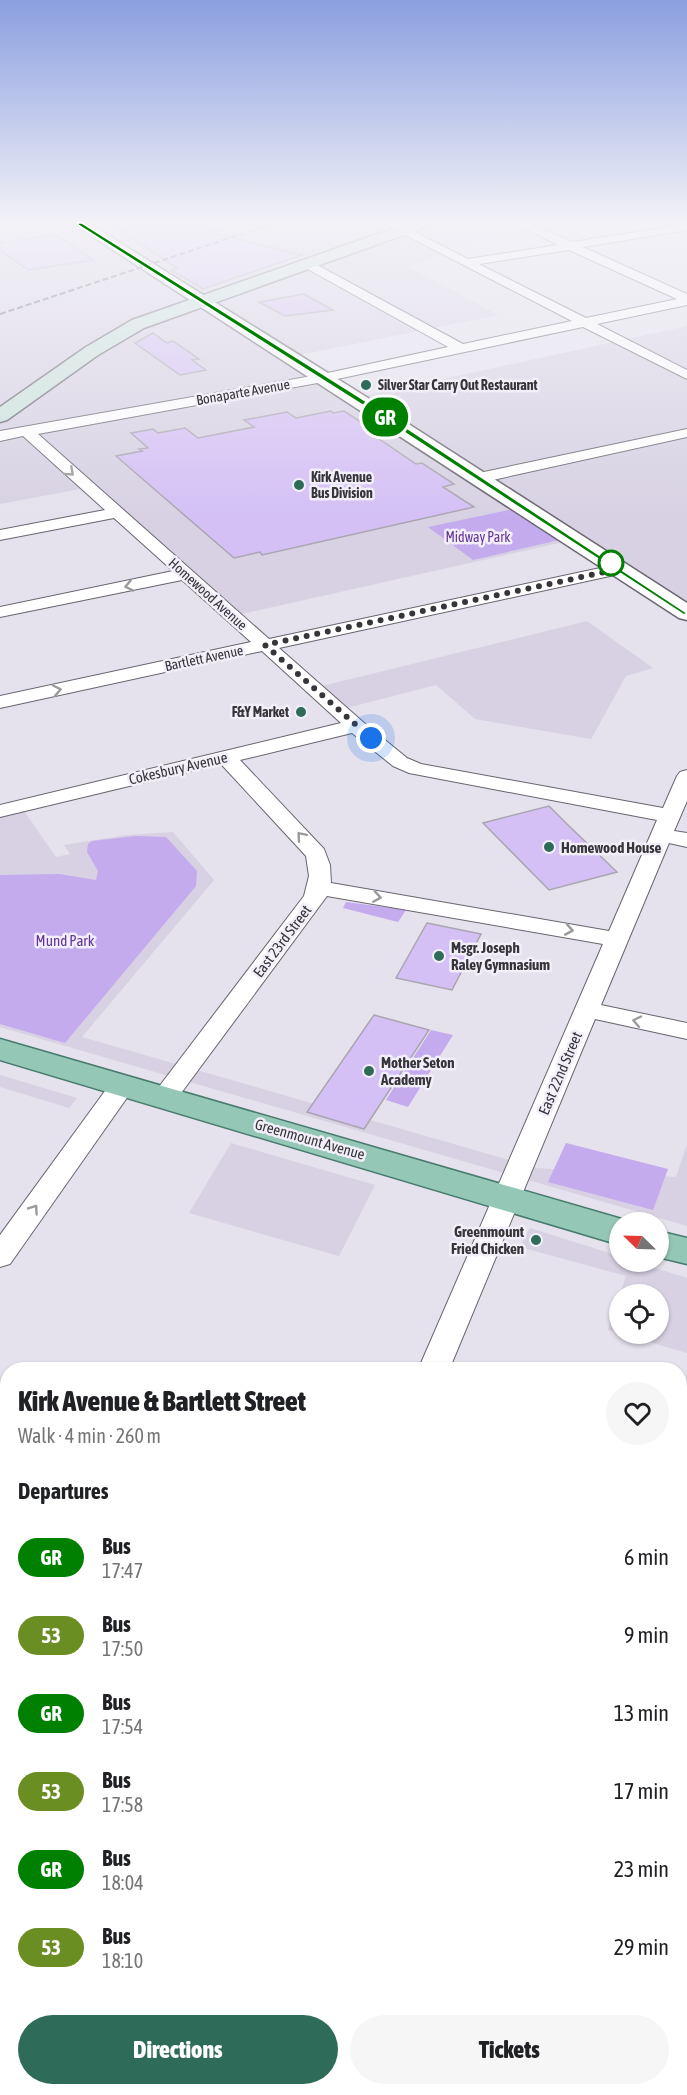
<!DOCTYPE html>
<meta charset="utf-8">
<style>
body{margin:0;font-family:"Asap Condensed",sans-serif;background:#f6f6f6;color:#202124;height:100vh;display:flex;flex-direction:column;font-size:22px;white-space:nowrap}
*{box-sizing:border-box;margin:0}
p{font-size:20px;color:#757577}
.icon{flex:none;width:33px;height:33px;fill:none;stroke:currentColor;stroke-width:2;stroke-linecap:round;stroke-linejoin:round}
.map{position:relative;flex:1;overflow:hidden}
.panel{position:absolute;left:0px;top:1362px;width:687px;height:734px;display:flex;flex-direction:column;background:#fff;border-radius:24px 24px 0 0;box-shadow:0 2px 4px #0004}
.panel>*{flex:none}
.badge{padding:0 12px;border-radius:20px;font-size:21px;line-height:39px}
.needle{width:39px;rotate:293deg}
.tools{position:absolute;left:609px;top:1212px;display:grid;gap:12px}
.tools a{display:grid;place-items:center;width:60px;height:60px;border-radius:50%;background:#fff;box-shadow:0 2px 4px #0004;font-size:30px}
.you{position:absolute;width:30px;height:30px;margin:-15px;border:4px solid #fff;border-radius:50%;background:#1a73e8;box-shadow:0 0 0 9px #1a73e833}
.map>.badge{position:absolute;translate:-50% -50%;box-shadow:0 0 0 3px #fff}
h2{padding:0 18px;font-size:22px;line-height:54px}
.round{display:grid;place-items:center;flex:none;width:63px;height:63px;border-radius:32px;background:#f6f6f6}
.summary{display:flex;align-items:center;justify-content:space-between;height:102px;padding:0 18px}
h1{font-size:28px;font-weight:800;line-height:45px}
.button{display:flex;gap:12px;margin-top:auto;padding:12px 18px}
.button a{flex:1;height:69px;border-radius:36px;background:#2e6c59;color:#fff;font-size:24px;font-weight:800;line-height:69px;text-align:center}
.button a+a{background:#f6f6f6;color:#202124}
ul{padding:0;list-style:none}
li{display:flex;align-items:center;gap:18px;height:78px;padding:0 18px}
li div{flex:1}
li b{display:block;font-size:22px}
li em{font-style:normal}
li .badge{min-width:66px;font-weight:700;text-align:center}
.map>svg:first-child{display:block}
.built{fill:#d7d1e3}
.green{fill:#c4abee}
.building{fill:#d4c0f5;stroke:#a9a6b0;stroke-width:1.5}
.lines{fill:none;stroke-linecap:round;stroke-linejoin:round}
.minor-casing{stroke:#68656e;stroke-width:2}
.tertiary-casing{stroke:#68656e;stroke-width:3}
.secondary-casing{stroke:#68656e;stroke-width:3}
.primary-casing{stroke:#477b6c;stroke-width:3}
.minor{fill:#fff;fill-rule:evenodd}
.tertiary{fill:#fff;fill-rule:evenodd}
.secondary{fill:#cae3db;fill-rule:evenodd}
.primary{fill:#95c7b7;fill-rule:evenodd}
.rail{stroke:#646269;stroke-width:2;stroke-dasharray:6 3;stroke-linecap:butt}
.oneway{stroke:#9b9a9c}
.line{fill:#008000;stroke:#fff;stroke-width:1.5}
.walk{stroke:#37353a;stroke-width:6;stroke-dasharray:0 10.8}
.poi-dot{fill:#2e6c59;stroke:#f2effa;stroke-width:2}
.stop-dot{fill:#fff;stroke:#008000;stroke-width:3}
.labels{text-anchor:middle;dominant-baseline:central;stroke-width:5;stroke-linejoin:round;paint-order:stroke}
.far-poi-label{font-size:14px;font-weight:bold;fill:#37353a;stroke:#f2effa;text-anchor:start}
.far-street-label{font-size:14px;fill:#37353a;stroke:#f2effa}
.far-park-label{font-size:14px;fill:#633598;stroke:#f2effa}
.street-label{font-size:15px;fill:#37353a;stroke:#f2effa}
.poi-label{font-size:15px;font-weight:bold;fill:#37353a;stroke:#f2effa;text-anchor:start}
.park-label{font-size:15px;fill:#633598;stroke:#f2effa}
</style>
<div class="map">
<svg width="687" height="2095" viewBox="0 0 687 2095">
<rect width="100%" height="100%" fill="#e5e1ed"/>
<g class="built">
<polygon points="0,224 586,224 438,248 447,253 408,267 499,315 294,356 356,398 687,326 687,612 577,539 233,616 91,487 0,504"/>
<polygon points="587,621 653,668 626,676 591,739 475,719 436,685 339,710 314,688"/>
<polygon points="22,808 56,857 70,854 64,845 127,835 173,832 214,880 82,1037 537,1168 676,1177 687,1144 687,1226 0,1027 0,814"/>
<polygon points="0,1075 77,1098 69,1108 0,1087"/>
<polygon points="231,1143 375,1185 339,1256 189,1213"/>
<polygon points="530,1228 619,1256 620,1262 636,1262 687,1278 687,1353 608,1330 619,1297 620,1334 658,1334 658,1294 620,1294 626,1276 520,1247"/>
</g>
<g class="green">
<polygon points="513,509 559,540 473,560 428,527"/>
<polygon points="136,836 166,837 197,871 196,886 65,1043 0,1024 0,875 59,874 96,880 98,871 87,852 88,844 92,841"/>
<polygon points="346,902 406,910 398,922 343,908"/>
<polygon points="431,1030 453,1035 408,1107 386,1100"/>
<polygon points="566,1143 668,1169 653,1210 548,1182"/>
<polygon points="687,1385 687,1605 680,1603 680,1411"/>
</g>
<g class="building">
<polygon points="110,224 226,224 226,228 213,233 302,255 203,289 171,270 177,268"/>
<polygon points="56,235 93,260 28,270 0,250 0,243"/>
<polygon points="304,294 333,310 285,316 259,302"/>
<polygon points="153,333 167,343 173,341 199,359 192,360 206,370 180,375 135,343"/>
<polygon points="331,411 333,413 344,411 372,429 366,430 416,464 422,463 454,484 443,487 474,507 262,555 260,552 234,558 116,456 142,451 139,449 148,448 131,433 153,429 158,433 185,428 198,438 254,427 244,420 287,412 296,418"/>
<polygon points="549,806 568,825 617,872 549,890 483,823"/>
<polygon points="427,923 481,934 452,990 396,978"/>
<polygon points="374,1015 429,1030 364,1129 307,1112"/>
</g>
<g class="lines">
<g class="minor-casing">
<g id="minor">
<path d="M 384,224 L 399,224 L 468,259 L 558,245 L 516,224 L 532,224 L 572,242 L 687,224 L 687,230 L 583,247 L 687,294 L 687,305 L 597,324 L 687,370 L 687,379 L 583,327 L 323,382 L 38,434 L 269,639 L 619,564 L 625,565 L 628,569 L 625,573 L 619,574 L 279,648 L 363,722 L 407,758 L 421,764 L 663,808 L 677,776 L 680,772 L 687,770 L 687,801 L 674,831 L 687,833 L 687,847 L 669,843 L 601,1005 L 687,1023 L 687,1039 L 595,1019 L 449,1370 L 418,1370 L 603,944 L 327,896 L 173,1104 L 164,1107 L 155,1104 L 151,1098 L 155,1092 L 304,896 L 309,876 L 306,856 L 221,764 L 0,817 L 0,805 L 341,723 L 262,651 L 0,708 L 0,696 L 251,642 L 182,580 L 0,617 L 0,607 L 173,571 L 114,518 L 0,540 L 0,530 L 105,510 L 23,436 L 0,441 L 0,431 L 323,374 L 448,347 L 304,267 L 302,264 L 308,260 L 463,344 L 572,321 ZM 569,250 L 677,299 L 586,318 L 479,264 ZM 352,733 L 393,766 L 409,773 L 657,820 L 609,931 L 331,883 L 330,865 L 324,849 L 240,760 Z"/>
<polygon points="687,429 687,437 479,483 471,478 479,473"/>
<polygon points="122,1078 131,1080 135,1086 131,1092 10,1264 0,1267 0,1235 113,1080"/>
<polygon points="103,2088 147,2088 144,2095 100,2095"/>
</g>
</g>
<g class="tertiary-casing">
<g id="tertiary">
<polygon points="73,224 90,224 376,403 687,603 687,620 679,618"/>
<polygon points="0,1525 8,1527 8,1564 0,1562"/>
<polygon points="680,1742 687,1744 687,1790 680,1788"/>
</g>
</g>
<g class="secondary-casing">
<polygon id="secondary" points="406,224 428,224 426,227 144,328 98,355 7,420 0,422 0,407 86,347 132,320"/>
</g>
<g class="primary-casing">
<g id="primary">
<polygon points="0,1039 632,1222 620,1222 620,1245 0,1060"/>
<polygon points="658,1231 687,1238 687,1264 658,1257"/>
</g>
</g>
<use href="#minor" class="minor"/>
<use href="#tertiary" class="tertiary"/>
<use href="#secondary" class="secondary"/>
<use href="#primary" class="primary"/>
<polyline class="rail" points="0,314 272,224"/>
</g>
<defs><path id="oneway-chevron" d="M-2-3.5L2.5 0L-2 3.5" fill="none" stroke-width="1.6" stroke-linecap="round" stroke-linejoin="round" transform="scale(1.5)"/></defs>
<g class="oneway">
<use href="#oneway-chevron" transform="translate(70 472) rotate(42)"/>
<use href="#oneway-chevron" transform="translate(129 586) rotate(168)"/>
<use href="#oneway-chevron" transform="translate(57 690) rotate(-12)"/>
<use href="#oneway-chevron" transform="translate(301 836) rotate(-131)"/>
<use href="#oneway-chevron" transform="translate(377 897) rotate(9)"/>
<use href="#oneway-chevron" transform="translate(569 930) rotate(10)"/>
<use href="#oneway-chevron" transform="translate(637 1021) rotate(-168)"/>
<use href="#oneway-chevron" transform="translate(34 1209) rotate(-55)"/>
</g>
<linearGradient id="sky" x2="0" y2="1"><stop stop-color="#8b9fe0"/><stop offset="0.43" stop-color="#f3f2f7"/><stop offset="1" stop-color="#f3f2f7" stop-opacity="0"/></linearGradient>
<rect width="687" height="517" fill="url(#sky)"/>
<polygon class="line" points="78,223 82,223 372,405 687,613 684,615 367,408 78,225"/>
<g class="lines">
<polyline class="walk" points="371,738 265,645 619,569 611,563"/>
</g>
<g class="poi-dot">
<circle cx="366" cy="385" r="6"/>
<circle cx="299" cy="485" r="6"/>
<circle cx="301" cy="712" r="6"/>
<circle cx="549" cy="847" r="6"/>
<circle cx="439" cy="956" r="6"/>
<circle cx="369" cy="1071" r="6"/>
<circle cx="536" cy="1240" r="6"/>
</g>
<circle class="stop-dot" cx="611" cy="563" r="12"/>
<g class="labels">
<g class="far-poi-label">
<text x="378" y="385">Silver Star Carry Out Restaurant</text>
<text x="311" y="477">Kirk Avenue<tspan x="311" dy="16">Bus Division</tspan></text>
<text x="289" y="712" text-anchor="end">F&amp;Y Market</text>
</g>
<g class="far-street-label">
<text transform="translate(243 392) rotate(-10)">Bonaparte Avenue</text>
<text transform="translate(208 594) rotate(42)">Homewood Avenue</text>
<text transform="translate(204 658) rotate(-12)">Bartlett Avenue</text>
</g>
<g class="far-park-label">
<text x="478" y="537">Midway Park</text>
</g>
<g class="street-label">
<text transform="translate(178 768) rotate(-13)">Cokesbury Avenue</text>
<text transform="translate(282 941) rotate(-53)">East 23rd Street</text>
<text transform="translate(560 1073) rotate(-67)">East 22nd Street</text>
<text transform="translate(310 1139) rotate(16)">Greenmount Avenue</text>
</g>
<g class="poi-label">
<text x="561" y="847">Homewood House</text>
<text x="451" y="947">Msgr. Joseph<tspan x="451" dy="17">Raley Gymnasium</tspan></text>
<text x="381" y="1062">Mother Seton<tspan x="381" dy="17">Academy</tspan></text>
<text x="524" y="1231" text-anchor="end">Greenmount<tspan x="524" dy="17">Fried Chicken</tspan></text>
</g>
<g class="park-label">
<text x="65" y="940">Mund Park</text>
</g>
</g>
</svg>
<div class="tools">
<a><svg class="needle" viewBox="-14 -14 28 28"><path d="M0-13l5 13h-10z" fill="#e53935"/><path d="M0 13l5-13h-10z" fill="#757577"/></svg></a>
<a><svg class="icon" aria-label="locate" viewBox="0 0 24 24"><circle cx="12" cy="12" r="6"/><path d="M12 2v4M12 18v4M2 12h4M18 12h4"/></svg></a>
</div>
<div class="you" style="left:371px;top:738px"></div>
<b class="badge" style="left:385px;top:417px;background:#008000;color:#fff">GR</b>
<section class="panel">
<div class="summary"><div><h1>Kirk Avenue &amp; Bartlett Street</h1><p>Walk · 4 min · 260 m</p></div><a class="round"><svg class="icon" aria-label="heart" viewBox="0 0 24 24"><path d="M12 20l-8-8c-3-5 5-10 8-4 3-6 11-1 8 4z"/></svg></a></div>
<h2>Departures</h2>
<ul>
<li><span class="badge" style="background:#008000;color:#fff">GR</span><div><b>Bus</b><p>17:47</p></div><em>6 min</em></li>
<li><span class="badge" style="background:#6b8e23;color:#fff">53</span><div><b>Bus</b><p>17:50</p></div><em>9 min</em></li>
<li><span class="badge" style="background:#008000;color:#fff">GR</span><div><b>Bus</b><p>17:54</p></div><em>13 min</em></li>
<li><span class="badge" style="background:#6b8e23;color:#fff">53</span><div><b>Bus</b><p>17:58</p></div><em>17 min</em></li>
<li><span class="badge" style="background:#008000;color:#fff">GR</span><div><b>Bus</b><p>18:04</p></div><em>23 min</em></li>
<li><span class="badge" style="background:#6b8e23;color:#fff">53</span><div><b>Bus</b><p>18:10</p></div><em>29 min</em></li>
</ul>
<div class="button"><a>Directions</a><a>Tickets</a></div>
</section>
</div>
